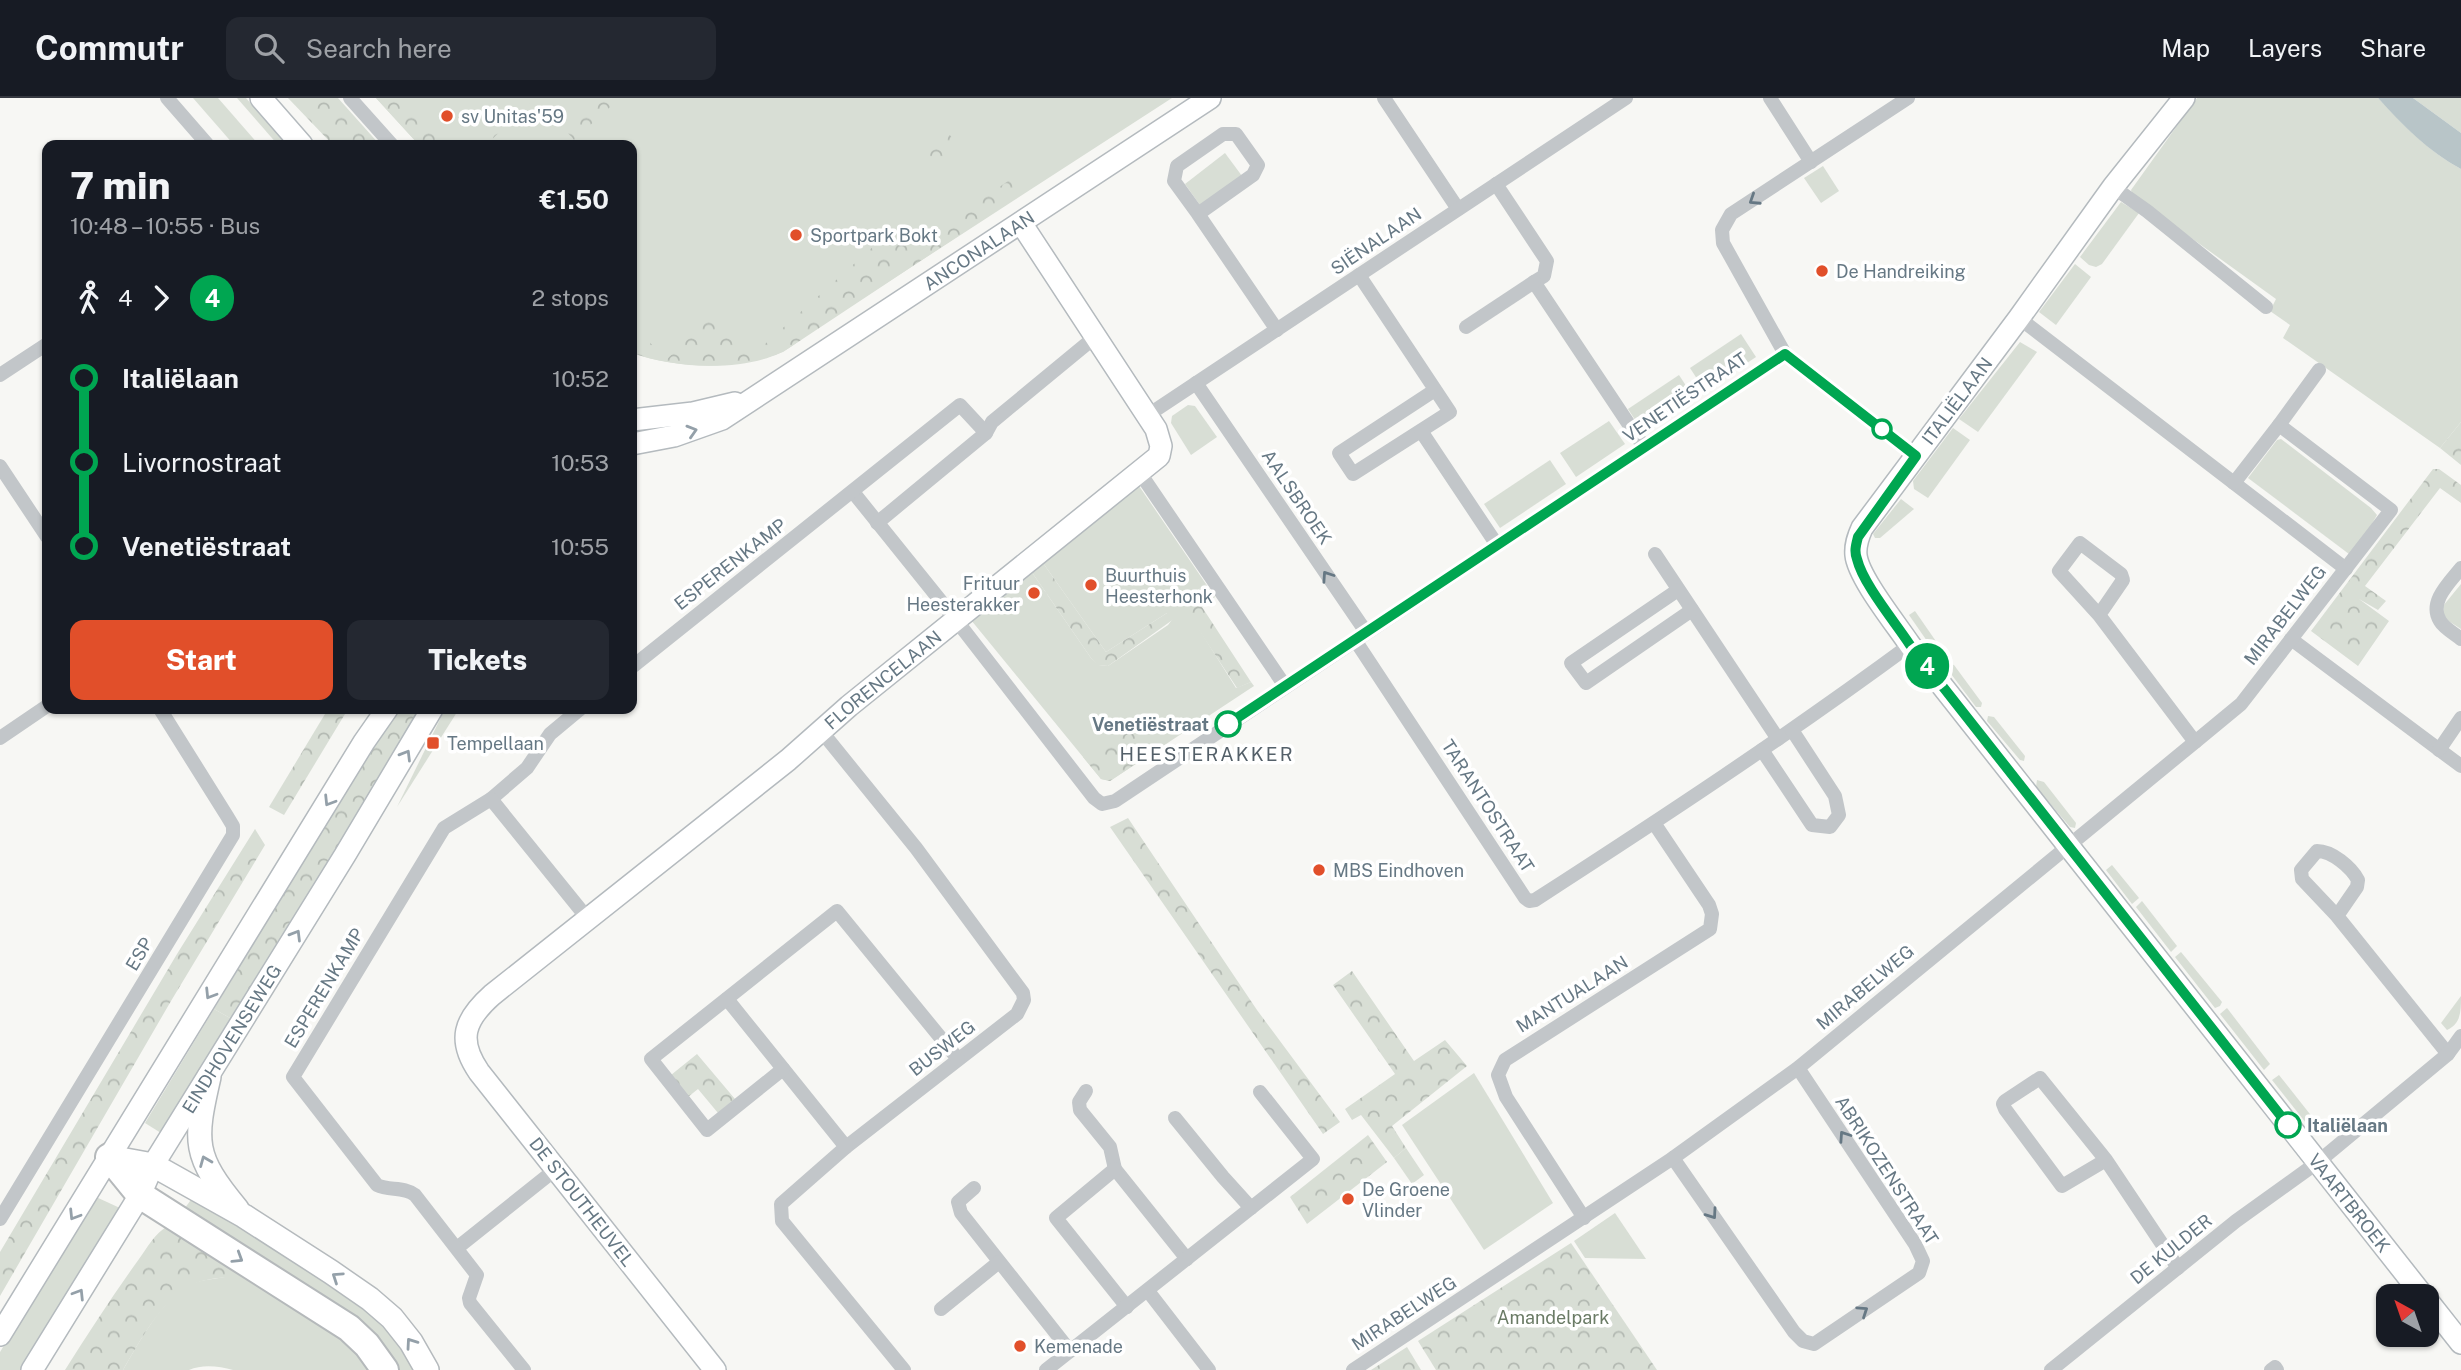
<!DOCTYPE html>
<meta charset="utf-8">
<style>
body{margin:0;font-family:"Public Sans",sans-serif;background:#242831;color:#f1f3f6;height:100vh;display:flex;flex-direction:column;font-size:26px;white-space:nowrap}
*{box-sizing:border-box;margin:0}
p{font-size:23px;color:#9ea1a6}
.icon{flex:none;width:38px;height:38px;fill:none;stroke:currentColor;stroke-width:2;stroke-linecap:round;stroke-linejoin:round}
.map{position:relative;flex:1;overflow:hidden}
.sheet{position:absolute;left:42px;top:42px;width:595px;height:574px;display:flex;flex-direction:column;background:#171b24;border-radius:14px;box-shadow:0 2px 5px #0004}
.sheet>*{flex:none}
.badge{padding:0 14px;border-radius:23px;font-size:24px;line-height:46px}
.needle{width:46px;rotate:320deg}
.fabs{position:absolute;left:2376px;top:1186px;display:grid;gap:14px}
.fabs a{display:grid;place-items:center;width:63px;height:63px;border-radius:14px;background:#171b24;box-shadow:0 2px 5px #0004;font-size:35px}
.map>.badge{position:absolute;translate:-50% -50%;box-shadow:0 0 0 4px #fff}
.legs{display:flex;align-items:center;gap:10px;height:77px;padding:0 28px;font-size:23px}
.legs p{margin-inline-start:auto}
.overview{display:flex;align-items:center;justify-content:space-between;height:119px;padding:0 28px}
h1{font-size:38px;font-weight:800;line-height:52px}
.cta{display:flex;gap:14px;margin-top:auto;padding:14px 28px}
.cta a{flex:1;height:80px;border-radius:14px;background:#e14f2a;color:#fff;font-size:28px;font-weight:800;line-height:80px;text-align:center}
.cta a+a{background:#242831;color:#f1f3f6}
ul{padding:0 28px;list-style:none}
li{display:flex;align-items:center;gap:24px;height:84px;font-size:26px}
li i{display:grid;place-items:center;width:10px;height:100%;margin:0 9px;background:currentColor}
li i::after{content:'';width:18px;height:18px;margin:-9px;border:5px solid;border-radius:50%;background:#171b24}
li p{margin-inline-start:auto}
li:first-child i{background:linear-gradient(#0000 50%,currentColor 0)}
li:last-child i{background:linear-gradient(currentColor 50%,#0000 0)}
header{display:flex;align-items:center;gap:42px;box-sizing:border-box;height:98px;padding:0 35px;background:#171b24;border-bottom:2px solid #363941}
header strong{font-size:33px}
nav{display:flex;gap:38px;margin-inline-start:auto;font-size:24px}
.search{width:490px;height:63px;background:#242831;display:flex;align-items:center;gap:18px;box-sizing:border-box;padding:0 24px;border-radius:14px;color:#9ea1a6;font-size:26px}
.map>svg:first-child{display:block}
.grass{fill:#d8ded5}
.forest{fill:url(#forest-crowns)}
.water{fill:#b8c5c8}
.lines{fill:none;stroke-linecap:round;stroke-linejoin:round}
.secondary-casing{stroke:#b4babe;stroke-width:24}
.primary-casing{stroke:#b5babd;stroke-width:26}
.highway-casing{stroke:#b5b9bb;stroke-width:30}
.street{stroke:#c2c6c9;stroke-width:14}
.secondary{stroke:#fff;stroke-width:21}
.primary{stroke:#fff;stroke-width:23}
.highway{stroke:#fff;stroke-width:26}
.oneway{stroke:#667884}
.oneway2{stroke:#94a0a9}
.line-1-casing{stroke:#fff;stroke-width:16}
.line-1{stroke:#00a651;stroke-width:10}
.poi-dot{fill:#e14f2a;stroke:#fff;stroke-width:2.5}
.stop-1-dot{fill:#fff;stroke:#00a651;stroke-width:3.5}
.labels{text-anchor:middle;dominant-baseline:central;stroke-width:7;stroke-linejoin:round;paint-order:stroke}
.poi-label{font-size:18px;fill:#667884;stroke:#fff;text-anchor:start}
.street-label{font-size:18px;fill:#667884;stroke:#fff}
.stop-label{font-size:18px;font-weight:bold;fill:#667884;stroke:#fff;text-anchor:end}
.park-label{font-size:18px;fill:#6a7b65;stroke:#fff}
.neighbourhood-label{font-size:19px;letter-spacing:2px;fill:#546069;stroke:#fff}
</style>
<header>
<strong>Commutr</strong>
<div class="search"><svg class="icon" aria-label="search" viewBox="0 0 24 24"><circle cx="10" cy="10" r="6"/><path d="M15 15l6 6"/></svg>Search here</div>
<nav><a>Map</a><a>Layers</a><a>Share</a></nav>
</header>
<div class="map">
<svg width="2461" height="1272" viewBox="0 0 2461 1272">
<defs>
<pattern id="forest-crowns" width="20" height="18" patternUnits="userSpaceOnUse" patternTransform="scale(1.75)"><rect width="20" height="18" fill="#d8ded5"/><path d="M2 6a3 3 0 1 1 6 0M12 15a3 3 0 1 1 6 0" fill="none" stroke="#b3b9b2"/></pattern>
</defs>
<rect width="100%" height="100%" fill="#f7f7f4"/>
<g class="grass">
<polygon points="193,0 218,0 259,47 234,47"/>
<polygon points="237,0 246,0 287,47 278,47"/>
<path d="M 376,0 L 1172,0 L 811,234 C 801,241 791,250 780,255 C 740,274 672,270 632,255 L 632,47 L 419,47 Z"/>
<path d="M 2197,0 L 2378,0 C 2403,27 2429,54 2461,71 L 2461,324 L 2440,350 L 2283,240 L 2290,227 L 2270,213 L 2276,201 L 2133,98 L 2131,92 Z"/>
<polygon points="2413,0 2461,0 2461,35"/>
<polygon points="1225,55 1242,78 1200,107 1185,86"/>
<polygon points="1823,68 1839,93 1821,105 1804,80"/>
<polygon points="2121,104 2139,115 2102,166 2096,169 2089,167 2080,159"/>
<polygon points="2075,166 2091,179 2056,227 2039,214"/>
<polygon points="1741,236 1756,259 1705,293 1690,270"/>
<polygon points="2020,244 2037,254 1978,334 1959,321"/>
<polygon points="1679,277 1694,300 1643,334 1628,311"/>
<polygon points="1188,307 1195,308 1217,339 1191,357 1171,325 1172,318"/>
<polygon points="1609,323 1625,346 1576,379 1560,355"/>
<polygon points="1953,330 1970,342 1928,400 1914,391 1913,383"/>
<polygon points="2281,341 2371,410 2377,417 2369,431 2349,456 2248,380 2277,342"/>
<polygon points="1550,362 1566,386 1500,430 1484,406"/>
<polygon points="1139,388 1206,486 1182,504 1236,590 1251,584 1254,588 1110,683 1101,681 971,522 1031,473 1091,560 1099,567 1108,568 1168,527 1177,515 1167,515 1106,554 1043,465"/>
<polygon points="1901,401 1914,411 1880,440 1875,440 1873,436"/>
<polygon points="2461,486 2461,531 2444,520 2443,508"/>
<polygon points="1915,513 1942,552 1941,556 1936,556 1909,517"/>
<polygon points="1949,566 1954,567 1982,605 1981,609 1976,609 1948,572"/>
<polygon points="445,611 459,611 397,709"/>
<polygon points="1988,618 1994,619 2025,658 2024,663 2020,662 1987,623"/>
<polygon points="2037,682 2044,684 2076,725 2075,730 2070,729 2036,689"/>
<polygon points="2112,767 2139,800 2132,806 2106,772"/>
<polygon points="2142,803 2177,848 2171,854 2136,809"/>
<polygon points="2181,854 2222,904 2220,908 2215,910 2175,859"/>
<path d="M 2461,898 C 2461,913 2461,926 2447,932 L 2441,925 Z"/>
<polygon points="2227,910 2270,966 2264,972 2220,916"/>
<polygon points="214,911 239,925 169,1040 145,1025"/>
<polygon points="1474,975 1553,1105 1484,1152 1402,1027"/>
<polygon points="2279,977 2317,1025 2310,1030 2272,982"/>
<polygon points="1406,1050 1424,1077 1412,1086 1394,1060"/>
<polygon points="96,1099 120,1110 20,1272 0,1272 0,1254"/>
<polygon points="193,1099 366,1208 388,1226 422,1272 393,1272 182,1114"/>
<polygon points="1615,1115 1646,1161 1585,1160 1574,1143"/>
<path d="M 225,1179 L 257,1179 L 344,1237 L 377,1272 L 233,1272 C 219,1268 202,1266 189,1272 L 123,1272 C 138,1246 161,1203 187,1188 C 198,1182 213,1181 225,1179 Z"/>
</g>
<g class="forest">
<polygon points="288,0 338,0 380,47 333,47"/>
<polygon points="376,0 407,0 450,47 419,47"/>
<polygon points="518,0 535,0 486,47 465,47"/>
<polygon points="604,0 620,0 574,42 567,34"/>
<polygon points="942,28 962,51 936,75 916,52"/>
<path d="M 1011,81 L 1023,95 L 783,254 C 735,273 680,271 632,255 L 632,225 L 666,262 L 714,216 L 754,256 L 895,129 L 911,150 Z"/>
<polygon points="2461,324 2461,367 2440,350"/>
<polygon points="2433,371 2439,371 2461,387 2461,405 2440,390 2365,488 2386,503 2378,512 2359,501 2389,523 2358,568 2311,533"/>
<polygon points="1043,465 1106,554 1167,515 1177,515 1178,518 1108,568 1098,567 1091,560 1031,473"/>
<polygon points="1206,486 1215,499 1202,509 1251,584 1237,590 1181,505"/>
<polygon points="328,611 348,611 284,717 269,709"/>
<polygon points="395,611 424,611 239,925 214,911"/>
<polygon points="1133,625 1155,653 1110,683 1101,681 1083,659"/>
<polygon points="1128,720 1257,912 1340,1024 1323,1036 1110,729"/>
<polygon points="255,731 265,747 171,903 0,1198 0,1154 177,856"/>
<polygon points="1352,873 1414,963 1445,942 1467,968 1392,1028 1406,1050 1394,1060 1361,1017 1352,1022 1345,1011 1395,976 1333,887"/>
<polygon points="697,956 735,1001 718,1015 698,991 688,999 671,977"/>
<polygon points="1368,1037 1387,1064 1307,1126 1290,1099"/>
<path d="M 168,1128 L 257,1179 C 239,1179 219,1178 202,1183 C 167,1191 140,1243 123,1272 L 65,1272 C 89,1234 113,1197 139,1161 C 147,1150 155,1135 168,1128 Z"/>
<polygon points="1571,1145 1657,1272 1436,1272 1418,1243"/>
<polygon points="1407,1249 1421,1272 1371,1272"/>
</g>
<path class="water" d="M 2378,0 L 2413,0 L 2461,35 L 2461,71 C 2429,54 2402,27 2378,0 Z"/>
<g class="lines">
<g class="secondary-casing">
<g id="secondary">
<polyline points="261,0 302,47"/>
<path id="s1" d="M 2184,0 L 2113,89 L 2019,220 L 1862,430 C 1858,439 1855,447 1856,457 C 1858,479 1896,526 1910,547 L 2424,1199"/>
<polyline points="632,322 693,315 735,305"/>
<path id="s2" d="M 632,346 L 674,338 L 722,321 L 1210,0"/>
<polyline points="2427,1202 2461,1245"/>
<polyline points="0,1237 364,644 387,611"/>
<path id="s3" d="M 32,1272 L 140,1097 L 153,1067 L 345,757 L 432,611"/>
<path id="s4" d="M 715,1272 L 479,974 C 457,942 464,922 492,897 L 788,662 L 849,608 L 1159,358 L 1161,348 L 1156,331 L 1021,125"/>
</g>
</g>
<g class="primary-casing">
<g id="primary">
<path d="M 209,979 C 194,1044 193,1058 237,1111"/>
<polyline points="109,1059 153,1067 244,1118 331,1174 370,1201 392,1220 411,1244 427,1272"/>
</g>
</g>
<g class="highway-casing">
<polyline id="highway" points="109,1059 140,1097 349,1230 367,1247 385,1272"/>
</g>
<g class="street">
<polyline points="167,0 208,47"/>
<polyline points="350,0 392,47"/>
<polyline points="1384,0 1458,111"/>
<polyline points="1770,0 1811,64"/>
<polyline points="1908,0 1731,116 1722,132 1723,145 1785,256 1916,358"/>
<polyline points="1496,86 1547,163 1544,178 1534,184 1644,349"/>
<polyline points="2113,89 2147,113 2266,209"/>
<polyline points="1198,116 1174,83 1177,68 1223,36 1236,36 1258,67 1253,77 1198,116 1277,232"/>
<polyline points="1359,177 1450,314 1353,376 1339,355 1435,292"/>
<polyline points="2019,220 2346,471"/>
<polyline points="1466,229 1534,184"/>
<polyline points="0,277 47,246"/>
<polyline points="1196,285 1366,534"/>
<polyline points="1148,317 1626,0"/>
<polyline points="2279,327 2319,272"/>
<polyline points="1421,333 1497,447"/>
<polyline points="0,368 47,439"/>
<polyline points="1140,375 1285,588"/>
<polyline points="853,394 956,522 1094,700 1102,706 1115,703 1785,256"/>
<polyline points="877,425 986,335 992,324 1095,239"/>
<polyline points="1655,456 1778,641"/>
<path d="M 2461,470 C 2450,484 2428,504 2440,523 C 2444,530 2455,536 2461,541"/>
<polyline points="1678,492 1571,565 1586,585 1692,512"/>
<polyline points="2099,517 2123,482 2121,476 2080,445 2059,473 2099,517 2195,644"/>
<polyline points="2291,541 2461,668"/>
<path d="M 1355,542 L 1525,800 L 1529,803 L 1535,802 C 1662,720 1788,637 1910,547"/>
<polyline points="632,569 960,307 986,335"/>
<polyline points="822,634 916,750 1023,895 1024,902 1017,916 846,1049 781,1106 782,1123 904,1272"/>
<polyline points="0,640 47,608"/>
<polyline points="1762,652 1812,727 1830,729 1839,717 1835,698 1792,632"/>
<polyline points="2439,652 2461,620"/>
<polyline points="491,701 527,670 550,636 580,611"/>
<path d="M 2337,818 L 2302,781 L 2301,772 L 2317,753 C 2332,753 2351,769 2358,782 L 2357,789 L 2337,818 L 2448,956"/>
<polyline points="727,901 846,1049"/>
<polyline points="783,971 707,1032 651,961 837,813 958,961"/>
<polyline points="1086,993 1079,1004 1080,1012 1110,1049 1115,1071 1187,1161"/>
<polyline points="1175,1020 1223,1079 1251,1110"/>
<polyline points="1673,1060 1794,1234 1803,1243 1814,1246 1919,1175 1923,1163 1915,1146 1798,970"/>
<polyline points="2106,1062 2040,980 2005,1003 2003,1006 2005,1011 2062,1088 2106,1062 2178,1170"/>
<polyline points="1115,1071 1056,1120 1127,1209"/>
<polyline points="974,1090 958,1104 961,1115 1070,1253"/>
<polyline points="1584,1120 1506,999 1498,977 1505,962 1710,831 1712,816 1709,807 1654,725"/>
<polyline points="0,1121 233,737 233,728 227,718 160,611"/>
<polyline points="457,1150 556,1071"/>
<polyline points="1148,1193 1209,1272"/>
<polyline points="941,1211 999,1164"/>
<path d="M 524,1272 L 470,1205 L 469,1200 L 477,1177 L 415,1097 C 404,1088 389,1093 377,1087 L 293,979 L 444,730 L 491,701 L 588,821"/>
<polyline points="1046,1272 1313,1061 1260,994"/>
<polyline points="1353,1272 1673,1060 1798,970 2195,644 2241,606 2391,412 2279,327 2234,385"/>
<polyline points="2051,1272 2236,1123 2318,1064 2448,956 2461,938"/>
<polyline points="2271,1272 2275,1269 2277,1272"/>
</g>
<use href="#secondary" class="secondary"/>
<use href="#primary" class="primary"/>
<use href="#highway" class="highway"/>
</g>
<defs><path id="oneway-chevron" d="M-2-3.5L2.5 0L-2 3.5" fill="none" stroke-width="1.6" stroke-linecap="round" stroke-linejoin="round" transform="scale(1.75)"/></defs>
<g class="oneway">
<use href="#oneway-chevron" transform="translate(1754 102) rotate(147)"/>
<use href="#oneway-chevron" transform="translate(1327 478) rotate(-124)"/>
<use href="#oneway-chevron" transform="translate(1844 1038) rotate(-124)"/>
<use href="#oneway-chevron" transform="translate(1712 1116) rotate(55)"/>
<use href="#oneway-chevron" transform="translate(1863 1213) rotate(-34)"/>
</g>
<g class="oneway2">
<use href="#oneway-chevron" transform="translate(692 333) rotate(-17)"/>
<use href="#oneway-chevron" transform="translate(406 657) rotate(-59)"/>
<use href="#oneway-chevron" transform="translate(329 703) rotate(122)"/>
<use href="#oneway-chevron" transform="translate(296 837) rotate(-59)"/>
<use href="#oneway-chevron" transform="translate(210 896) rotate(122)"/>
<use href="#oneway-chevron" transform="translate(205 1063) rotate(-112)"/>
<use href="#oneway-chevron" transform="translate(74 1117) rotate(122)"/>
<use href="#oneway-chevron" transform="translate(238 1160) rotate(32)"/>
<use href="#oneway-chevron" transform="translate(337 1179) rotate(-146)"/>
<use href="#oneway-chevron" transform="translate(79 1196) rotate(-58)"/>
<use href="#oneway-chevron" transform="translate(411 1245) rotate(-125)"/>
</g>
<g class="lines">
<g class="line-1-casing">
<path id="line-1" d="M 1228,626 L 1785,256 L 1916,358 L 1858,439 C 1856,447 1854,453 1857,461 C 1863,486 1895,524 1910,547 L 2288,1027"/>
</g>
<use href="#line-1" class="line-1"/>
</g>
<g class="poi-dot">
<circle cx="447" cy="18" r="7"/>
<circle cx="796" cy="137" r="7"/>
<circle cx="1822" cy="173" r="7"/>
<circle cx="1091" cy="487" r="7"/>
<circle cx="1034" cy="495" r="7"/>
<rect x="426" y="638" width="14" height="14" rx="3.5"/>
<circle cx="1319" cy="772" r="7"/>
<circle cx="1348" cy="1101" r="7"/>
<circle cx="1020" cy="1248" r="7"/>
</g>
<g class="stop-1-dot">
<circle cx="1882" cy="331" r="9"/>
<circle cx="1228" cy="626" r="12"/>
<circle cx="2288" cy="1027" r="12"/>
</g>
<g class="labels">
<g class="poi-label">
<text x="461" y="18">sv Unitas'59</text>
<text x="810" y="137">Sportpark Bokt</text>
<text x="1836" y="173">De Handreiking</text>
<text x="1105" y="477">Buurthuis<tspan x="1105" dy="21">Heesterhonk</tspan></text>
<text x="1020" y="485" text-anchor="end">Frituur<tspan x="1020" dy="21">Heesterakker</tspan></text>
<text x="447" y="645">Tempellaan</text>
<text x="1333" y="772">MBS Eindhoven</text>
<text x="1362" y="1091">De Groene<tspan x="1362" dy="21">Vlinder</tspan></text>
<text x="1034" y="1248">Kemenade</text>
</g>
<g class="street-label">
<text transform="translate(1376 143) rotate(-34)">SIËNALAAN</text>
<text stroke="none"><textPath href="#s2" startOffset="401">ANCONALAAN</textPath></text>
<text transform="translate(1685 299) rotate(-34)">VENETIËSTRAAT</text>
<text transform="translate(1957 303) rotate(-53)">ITALIËLAAN</text>
<text transform="translate(1297 399) rotate(56)">AALSBROEK</text>
<text transform="translate(730 466) rotate(-38)">ESPERENKAMP</text>
<text transform="translate(2285 517) rotate(-52)">MIRABELWEG</text>
<text stroke="none"><textPath href="#s4" startOffset="971">FLORENCELAAN</textPath></text>
<text transform="translate(1488 708) rotate(57)">TARANTOSTRAAT</text>
<text transform="translate(139 856) rotate(-59)">ESP</text>
<text transform="translate(1865 889) rotate(-40)">MIRABELWEG</text>
<text transform="translate(324 890) rotate(-59)">ESPERENKAMP</text>
<text transform="translate(1572 896) rotate(-32)">MANTUALAAN</text>
<text stroke="none"><textPath href="#s3" startOffset="387">EINDHOVENSEWEG</textPath></text>
<text transform="translate(942 950) rotate(-38)">BUSWEG</text>
<text transform="translate(1887 1072) rotate(57)">ABRIKOZENSTRAAT</text>
<text transform="translate(582 1104) rotate(52)">DE STOUTHEUVEL</text>
<text stroke="none"><textPath href="#s1" startOffset="1381">VAARTBROEK</textPath></text>
<text transform="translate(2171 1151) rotate(-39)">DE KULDER</text>
<text transform="translate(1404 1215) rotate(-33)">MIRABELWEG</text>
</g>
<g class="stop-label">
<text x="1209" y="626">Venetiëstraat</text>
<text x="2307" y="1027" text-anchor="start">Italiëlaan</text>
</g>
<g class="park-label">
<text x="1553" y="1219">Amandelpark</text>
</g>
<g class="neighbourhood-label">
<text x="1207" y="656">HEESTERAKKER</text>
</g>
</g>
</svg>
<div class="fabs">
<a><svg class="needle" viewBox="-14 -14 28 28"><path d="M0-13l5 13h-10z" fill="#e53935"/><path d="M0 13l5-13h-10z" fill="#9ea1a6"/></svg></a>
</div>
<b class="badge" style="left:1927px;top:568px;background:#00a651;color:#fff">4</b>
<section class="sheet">
<div class="overview"><div><h1>7 min</h1><p>10:48 – 10:55 · Bus</p></div><b>€1.50</b></div>
<div class="legs"><svg class="icon" aria-label="walk" viewBox="0 0 24 24"><circle cx="13" cy="4" r="2"/><path d="M13 8l-2 6 4 7M11 14l-3 7M7 12l3-4h3l4 4"/></svg>4<svg class="icon" aria-label="forward" viewBox="0 0 24 24"><path d="M9 5l7 7-7 7"/></svg><b class="badge" style="background:#00a651;color:#fff">4</b><p>2 stops</p></div>
<ul>
<li><i style="color:#00a651"></i><b>Italiëlaan</b><p>10:52</p></li>
<li><i style="color:#00a651"></i><span>Livornostraat</span><p>10:53</p></li>
<li><i style="color:#00a651"></i><b>Venetiëstraat</b><p>10:55</p></li>
</ul>
<div class="cta"><a>Start</a><a>Tickets</a></div>
</section>
</div>
